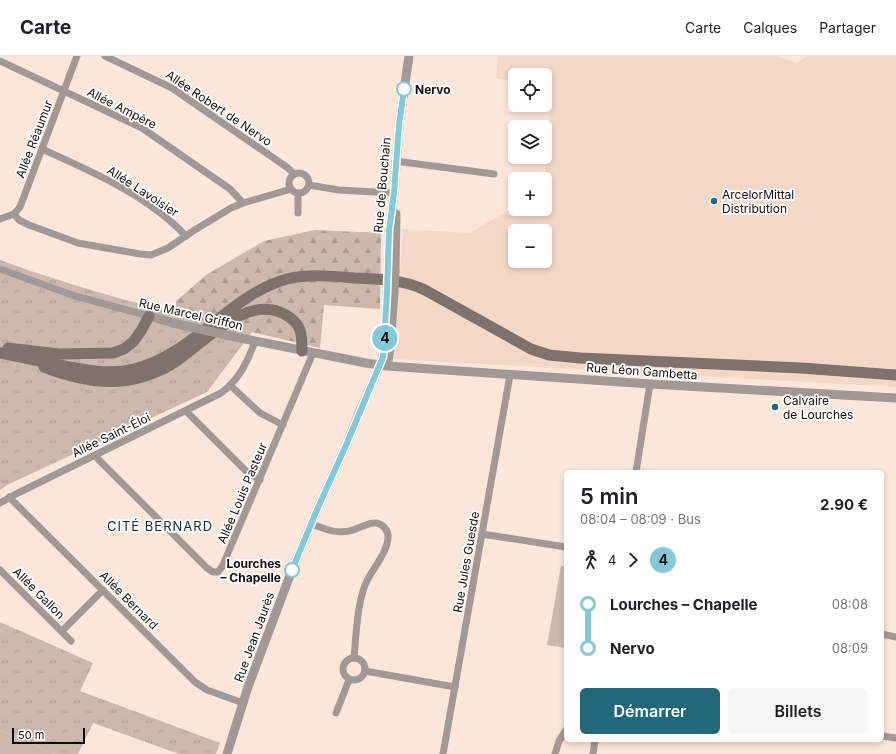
<!DOCTYPE html>
<html lang="fr">
<meta charset="utf-8">
<style>
body{margin:0;font-family:Inter,sans-serif;background:#f6f6f6;color:#202124;height:100vh;display:flex;flex-direction:column;font-size:15px;white-space:nowrap}
*{box-sizing:border-box;margin:0}
p{font-size:13px;color:#757577}
.icon{flex:none;width:22px;height:22px;fill:none;stroke:currentColor;stroke-width:2;stroke-linecap:round;stroke-linejoin:round}
.map{position:relative;flex:1;overflow:hidden}
.panel{position:absolute;left:564px;top:414px;width:320px;height:272px;display:flex;flex-direction:column;background:#fff;border-radius:6px;box-shadow:0 2px 6px #0003}
.panel>*{flex:none}
.badge{padding:0 8px;border-radius:13px;font-size:14px;line-height:26px}
.controls{position:absolute;left:508px;top:12px;display:grid;gap:8px}
.controls a{display:grid;place-items:center;width:44px;height:44px;border-radius:6px;background:#fff;box-shadow:0 2px 6px #0003;font-size:20px}
.scale{position:absolute;left:12px;bottom:10px;width:73px;box-sizing:border-box;padding-left:4px;border:2px solid #120c08;border-top:0;font-size:11px;line-height:14px;white-space:nowrap;color:#120c08;-webkit-text-stroke:3px #fff;paint-order:stroke}
.map>.badge{position:absolute;translate:-50% -50%;box-shadow:0 0 0 2px #fff}
.legs{display:flex;align-items:center;gap:6px;height:44px;padding:0 16px;font-size:13px}
.legs p{margin-inline-start:auto}
.overview{display:flex;align-items:center;justify-content:space-between;height:68px;padding:0 16px}
h1{font-size:22px;font-weight:600;line-height:30px}
.action{display:flex;gap:8px;margin-top:auto;padding:8px 16px}
.action a{flex:1;height:46px;border-radius:6px;background:#236878;color:#fff;font-size:16px;font-weight:600;line-height:46px;text-align:center}
.action a+a{background:#f6f6f6;color:#202124}
ul{padding:0 16px;list-style:none}
li{display:flex;align-items:center;gap:14px;height:44px;font-size:15px}
li i{display:grid;place-items:center;width:6px;height:100%;margin:0 5px;background:currentColor}
li i::after{content:'';width:10px;height:10px;margin:-5px;border:3px solid;border-radius:50%;background:#fff}
li p{margin-inline-start:auto}
li:first-child i{background:linear-gradient(#0000 50%,currentColor 0)}
li:last-child i{background:linear-gradient(currentColor 50%,#0000 0)}
header{display:flex;align-items:center;gap:24px;box-sizing:border-box;height:56px;padding:0 20px;background:#fff;border-bottom:1px solid #e0e0e0}
header strong{font-size:19px}
nav{display:flex;gap:22px;margin-inline-start:auto;font-size:14px}
.map>svg:first-child{display:block}
.built{fill:#f3d8c8;fill-rule:evenodd}
.grass{fill:url(#grass-tufts)}
.forest{fill:url(#forest-firs)}
.pitch{fill:#ccb8ad}
.lines{fill:none;stroke-linecap:round;stroke-linejoin:round}
.minor{stroke:#a29994;stroke-width:7}
.tertiary{stroke:#a29994;stroke-width:9}
.secondary{stroke:#7f726b;stroke-width:11}
.tertiary-bridge{stroke:#a29994;stroke-width:9}
.line-1-casing{stroke:#fff;stroke-width:9}
.line-1{stroke:#84c9d8;stroke-width:6}
.stop-1-dot{fill:#fff;stroke:#84c9d8;stroke-width:2}
.poi-dot{fill:#236878;stroke:#fff;stroke-width:1.5}
.labels{text-anchor:middle;dominant-baseline:central;stroke-width:3.5;stroke-linejoin:round;paint-order:stroke}
.stop-label{font-size:12px;font-weight:bold;fill:#120c08;stroke:#fff;text-anchor:start}
.street-label{font-size:12px;fill:#120c08;stroke:#fff}
.poi-label{font-size:12px;fill:#120c08;stroke:#fff;text-anchor:start}
.neighbourhood-label{font-size:13px;letter-spacing:1px;fill:#0d2e36;stroke:#fff}
</style>
<header>
<strong>Carte</strong>
<nav><a>Carte</a><a>Calques</a><a>Partager</a></nav>
</header>
<div class="map">
<svg width="896" height="698" viewBox="0 0 896 698">
<defs>
<pattern id="grass-tufts" width="24" height="20" patternUnits="userSpaceOnUse"><rect width="24" height="20" fill="#ccb8ad"/><path d="M3 7l-1-3M5 7V3M7 7l1-3M15 17l-1-3M17 17v-4M19 17l1-3" fill="none" stroke="#ae9d93"/></pattern>
<pattern id="forest-firs" width="22" height="20" patternUnits="userSpaceOnUse"><rect width="22" height="20" fill="#ccb8ad"/><path d="M5 1l3.5 6h-7zM16 11l3.5 6h-7z" fill="#ae9d93"/></pattern>
</defs>
<rect width="100%" height="100%" fill="#fbe6da"/>
<path class="built" d="M 498,0 L 776,0 L 796,7 L 808,0 L 896,0 L 896,331 L 394,303 L 403,173 L 469,177 L 515,151 L 515,153 L 545,153 L 545,124 L 551,36 L 545,34 L 545,19 L 515,19 L 515,27 L 496,22 ZM 515,175 L 545,175 L 545,205 L 515,205 Z"/>
<g class="grass">
<path d="M 0,204 C 82,234 167,256 252,276 L 207,336 L 7,429 L 0,434 Z"/>
<polygon points="0,566 93,607 80,635 220,687 216,698 179,698 93,667 78,698 54,698 0,674"/>
</g>
<polygon class="forest" points="315,174 381,177 380,253 324,249 320,292 176,258 176,245 206,219 264,185"/>
<g class="pitch">
<polygon points="561,510 566,511 566,592 547,589"/>
<polygon points="0,674 54,698 0,698"/>
</g>
<g class="lines">
<g class="minor">
<polyline points="105,0 172,32 288,112 294,118"/>
<polyline points="0,5 142,72 230,133 243,147"/>
<path d="M 42,93 C 93,116 147,139 186,180"/>
<polyline points="395,105 494,118"/>
<circle cx="299" cy="127" r="10"/>
<polyline points="309,129 339,134 394,137"/>
<polyline points="298,138 298,157"/>
<polyline points="14,158 19,164 29,169 78,187 140,198 151,199 168,192 193,175 231,152 243,147 291,133"/>
<polyline points="0,163 14,158 20,151 77,0"/>
<polyline points="0,213 75,240 149,260"/>
<polyline points="231,330 260,357 283,369"/>
<polyline points="186,355 246,415 260,424"/>
<polyline points="95,400 207,512 213,516 218,516 222,511 313,297"/>
<polyline points="636,416 650,328"/>
<polyline points="9,441 195,626 207,634 243,647"/>
<path d="M 0,447 L 16,438 L 221,337 C 239,324 248,305 255,285"/>
<path d="M 311,468 C 324,473 339,479 353,474 C 360,472 369,466 376,467 C 383,468 389,475 388,482 C 387,498 371,514 365,529 C 357,550 356,580 354,602"/>
<polyline points="482,478 566,491"/>
<polyline points="0,514 71,585"/>
<polyline points="62,575 103,534"/>
<polyline points="882,578 896,581"/>
<circle cx="354" cy="613" r="11"/>
<polyline points="365,615 455,631"/>
<polyline points="336,657 349,624"/>
<polyline points="882,680 896,682"/>
<polyline points="443,698 510,319"/>
<polyline points="555,698 559,685 566,674"/>
<polyline points="593,698 595,684"/>
</g>
<g class="tertiary">
<polyline points="388,215 389,175 394,137 399,69 409,0"/>
<polyline points="395,215 396,158"/>
<polyline points="149,260 173,267"/>
<polyline points="235,281 366,307 387,310 650,328 896,342"/>
<polyline points="388,305 390,292 394,237"/>
<polyline points="227,698 248,631 292,514 316,456 347,387 359,357 380,309 384,297 387,237"/>
</g>
<g class="secondary">
<polyline points="8,292 59,298 113,297 124,293 133,286 141,275 149,260"/>
<path d="M 0,297 C 20,301 40,305 59,309 C 84,314 109,319 134,313 C 193,299 229,239 287,223 C 309,218 332,220 354,222 C 378,223 402,223 425,234 L 531,293 L 549,299 L 580,302 L 801,312 L 896,319"/>
<path d="M 44,311 C 75,323 110,331 142,321 C 155,317 167,312 178,304 C 207,284 248,237 286,259 C 302,268 302,278 302,295"/>
</g>
<g class="tertiary-bridge">
<polyline points="387,237 388,215"/>
<polyline points="394,237 395,215"/>
<polyline points="173,267 235,281"/>
</g>
</g>
<g class="lines">
<g class="line-1-casing">
<polyline id="line-1" points="292,514 316,456 347,387 383,301 387,237 389,175 394,137 399,69 404,33"/>
</g>
<use href="#line-1" class="line-1"/>
</g>
<g class="stop-1-dot">
<circle cx="404" cy="33" r="7"/>
<circle cx="292" cy="514" r="7"/>
</g>
<g class="poi-dot">
<circle cx="714" cy="145" r="4"/>
<circle cx="775" cy="351" r="4"/>
</g>
<g class="labels">
<g class="stop-label">
<text x="415" y="33">Nervo</text>
<text x="281" y="507" text-anchor="end">Lourches<tspan x="281" dy="14">– Chapelle</tspan></text>
</g>
<g class="street-label">
<text transform="translate(122 52) rotate(27)">Allée Ampère</text>
<text transform="translate(219 52) rotate(34)">Allée Robert de Nervo</text>
<text transform="translate(34 83) rotate(-69)">Allée Réaumur</text>
<text transform="translate(382 129) rotate(-85)">Rue de Bouchain</text>
<text transform="translate(143 135) rotate(33)">Allée Lavoisier</text>
<text transform="translate(191 258) rotate(13)">Rue Marcel Griffon</text>
<text transform="translate(642 315) rotate(4)">Rue Léon Gambetta</text>
<text transform="translate(111 379) rotate(-26)">Allée Saint-Éloi</text>
<text transform="translate(242 437) rotate(-67)">Allée Louis Pasteur</text>
<text transform="translate(466 506) rotate(-80)">Rue Jules Guesde</text>
<text transform="translate(39 537) rotate(45)">Allée Gallon</text>
<text transform="translate(129 544) rotate(45)">Allée Bernard</text>
<text transform="translate(254 581) rotate(-70)">Rue Jean Jaurès</text>
</g>
<g class="poi-label">
<text x="722" y="138">ArcelorMittal<tspan x="722" dy="14">Distribution</tspan></text>
<text x="783" y="344">Calvaire<tspan x="783" dy="14">de Lourches</tspan></text>
</g>
<g class="neighbourhood-label">
<text x="160" y="470">CITÉ BERNARD</text>
</g>
</g>
</svg>
<div class="controls">
<a><svg class="icon" aria-label="locate" viewBox="0 0 24 24"><circle cx="12" cy="12" r="6"/><path d="M12 2v4M12 18v4M2 12h4M18 12h4"/></svg></a>
<a><svg class="icon" aria-label="layers" viewBox="0 0 24 24"><path d="M12 4l9 5-9 5-9-5zM3 14l9 5 9-5"/></svg></a>
<a>+</a>
<a>−</a>
</div>
<div class="scale">50 m</div>
<b class="badge" style="left:385px;top:282px;background:#84c9d8;color:#111">4</b>
<section class="panel">
<div class="overview"><div><h1>5 min</h1><p>08:04 – 08:09 · Bus</p></div><b>2.90 €</b></div>
<div class="legs"><svg class="icon" aria-label="walk" viewBox="0 0 24 24"><circle cx="13" cy="4" r="2"/><path d="M13 8l-2 6 4 7M11 14l-3 7M7 12l3-4h3l4 4"/></svg>4<svg class="icon" aria-label="forward" viewBox="0 0 24 24"><path d="M9 5l7 7-7 7"/></svg><b class="badge" style="background:#84c9d8;color:#111">4</b></div>
<ul>
<li><i style="color:#84c9d8"></i><b>Lourches – Chapelle</b><p>08:08</p></li>
<li><i style="color:#84c9d8"></i><b>Nervo</b><p>08:09</p></li>
</ul>
<div class="action"><a>Démarrer</a><a>Billets</a></div>
</section>
</div>
